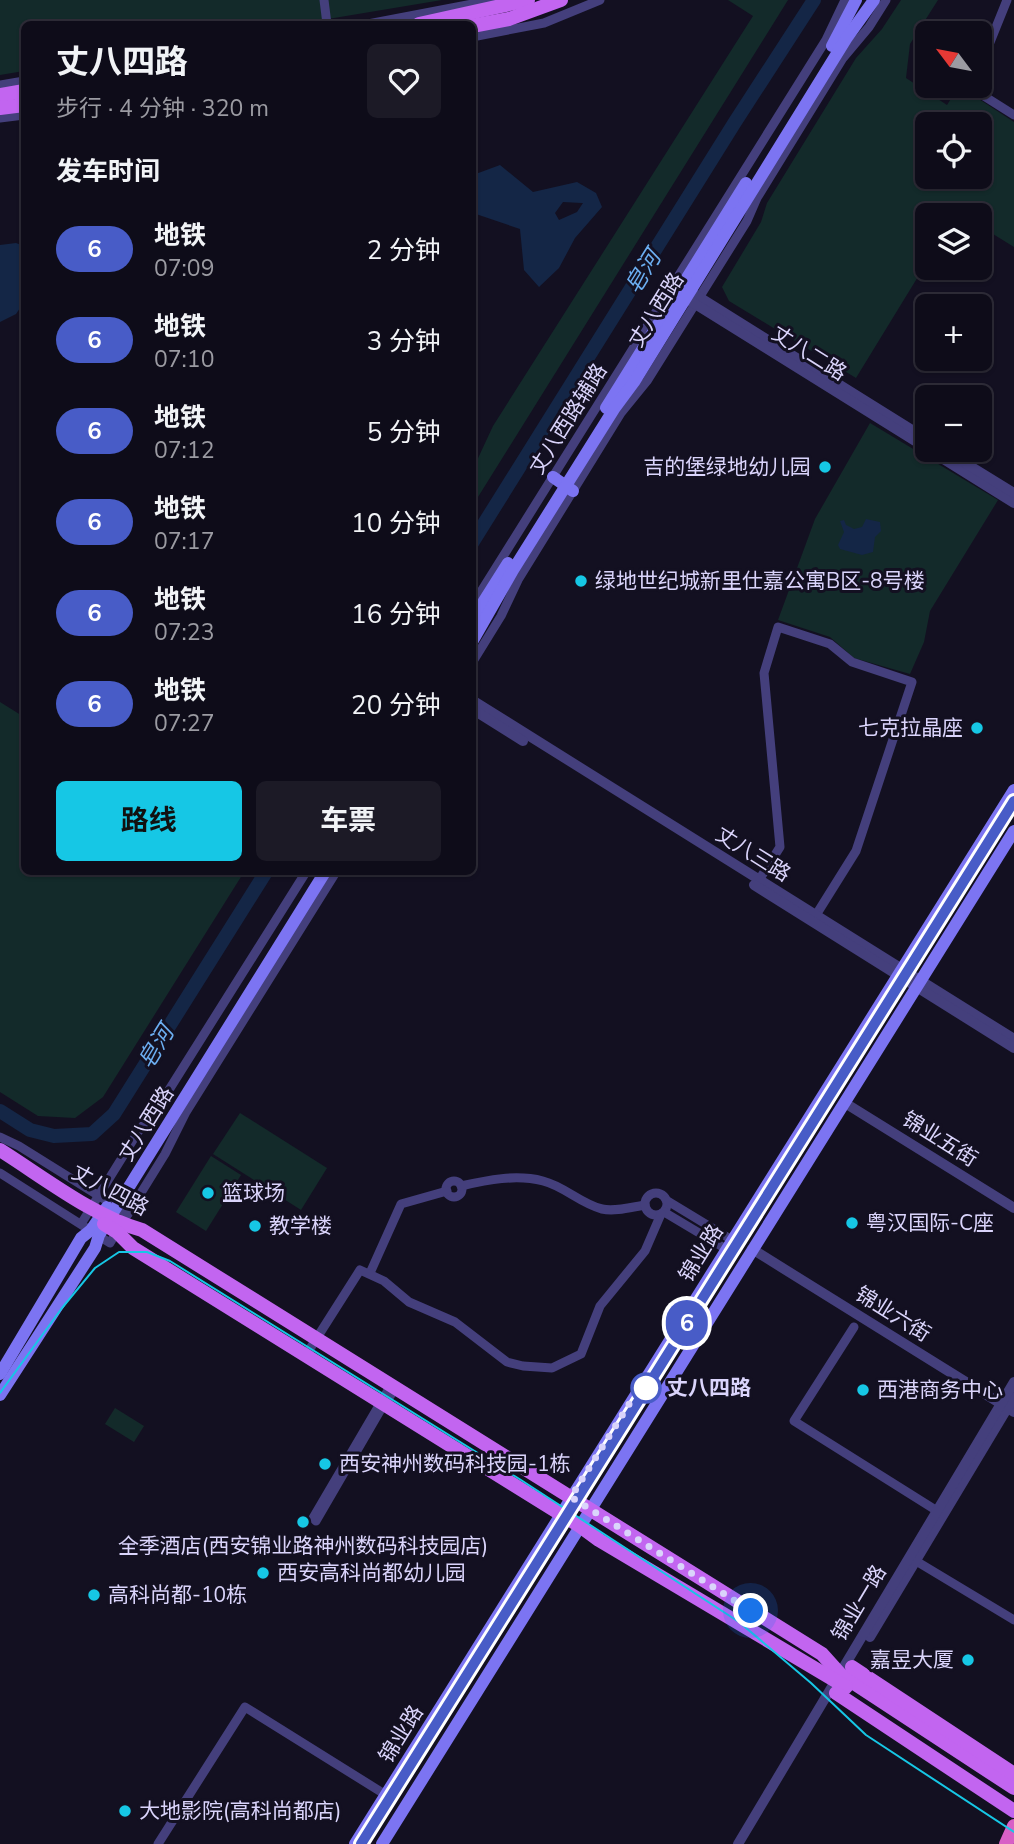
<!DOCTYPE html>
<html lang="zh">
<meta charset="utf-8">
<style>
body{margin:0;font-family:"Nunito Sans","Noto Sans SC",sans-serif;background:#1c1a26;color:#f1f3f6;height:100vh;display:flex;flex-direction:column;font-size:26px;white-space:nowrap}
*{box-sizing:border-box;margin:0}
p{font-size:23px;color:#9b9ba2}
.icon{flex:none;width:38px;height:38px;fill:none;stroke:currentColor;stroke-width:2;stroke-linecap:round;stroke-linejoin:round}
.map{position:relative;flex:1;overflow:hidden}
.panel{position:absolute;left:21px;top:21px;width:455px;height:854px;display:flex;flex-direction:column;background:#0e0c19;border-radius:10px;box-shadow:0 2px 5px #0004,0 0 0 2px #2e2c38}
.panel>*{flex:none}
.badge{padding:0 14px;border-radius:23px;font-size:24px;line-height:46px}
.needle{width:46px;rotate:302deg}
.controls{position:absolute;left:915px;top:21px;display:grid;gap:14px}
.controls a{display:grid;place-items:center;width:77px;height:77px;border-radius:10px;background:#0e0c19;box-shadow:0 2px 5px #0004,0 0 0 2px #2e2c38;font-size:35px}
.you{position:absolute;width:35px;height:35px;margin:-18px;border:5px solid #fff;border-radius:50%;background:#1a73e8;box-shadow:0 0 0 10px #1a73e833}
.map>.badge{position:absolute;translate:-50% -50%;box-shadow:0 0 0 4px #fff}
h2{padding:0 35px;font-size:26px;line-height:63px}
.round{display:grid;place-items:center;flex:none;width:74px;height:74px;border-radius:10px;background:#1c1a26}
.summary{display:flex;align-items:center;justify-content:space-between;height:119px;padding:0 35px}
h1{font-size:33px;font-weight:700;line-height:52px}
.button{display:flex;gap:14px;margin-top:auto;padding:14px 35px}
.button a{flex:1;height:80px;border-radius:10px;background:#16c7e5;color:#111;font-size:28px;font-weight:700;line-height:80px;text-align:center}
.button a+a{background:#1c1a26;color:#f1f3f6}
ul{padding:0;list-style:none}
li{display:flex;align-items:center;gap:21px;height:91px;padding:0 35px}
li div{flex:1}
li b{display:block;font-size:26px}
li em{font-style:normal}
li .badge{min-width:77px;font-weight:700;text-align:center}
.map>svg:first-child{display:block}
.green{fill:#132a2a;fill-rule:evenodd}
.water{fill:#142646;fill-rule:evenodd}
.lines{fill:none;stroke-linecap:round;stroke-linejoin:round}
.river{stroke:#142646;stroke-width:14}
.minor{stroke:#443f7c;stroke-width:9}
.tertiary{stroke:#443f7c;stroke-width:10}
.secondary{stroke:#7c74f2;stroke-width:12}
.primary{stroke:#c265f0;stroke-width:14}
.trunk{stroke:#d860c6;stroke-width:14}
.tram{stroke:#16c7e5;stroke-width:2}
.line-casing{stroke:#fff;stroke-width:16}
.line{stroke:#485cc7;stroke-width:10}
.walk{stroke:#dad4fb;stroke-width:7;stroke-dasharray:0 12.6}
.poi-dot{fill:#16c7e5;stroke:#131021;stroke-width:2.5}
.stop-dot{fill:#fff;stroke:#485cc7;stroke-width:3.5}
.labels{text-anchor:middle;dominant-baseline:central;stroke-width:6;stroke-linejoin:round;paint-order:stroke}
.street-label{font-size:21px;fill:#dad4fb;stroke:#131021}
.poi-label{font-size:21px;fill:#dad4fb;stroke:#131021;text-anchor:start}
.stop-label{font-size:21px;font-weight:bold;fill:#dad4fb;stroke:#131021;text-anchor:start}
.water-label{font-size:23px;font-style:italic;fill:#6caef1;stroke:#131021}
</style>
<div class="map">
<svg width="1014" height="1844" viewBox="0 0 1014 1844">
<rect width="100%" height="100%" fill="#131021"/>
<g class="green">
<polygon points="0,0 442,0 298,24 24,24 24,71 0,75"/>
<polygon points="728,0 788,0 473,505 473,469 493,426 753,16"/>
<path d="M 901,0 L 938,0 L 910,44 L 906,78 L 947,105 L 959,86 L 1014,122 L 1014,247 L 980,226 L 980,215 L 963,215 L 958,213 L 956,215 L 928,215 L 927,262 L 856,378 L 729,301 L 722,287 L 761,222 L 767,203 L 856,58 L 882,29 ZM 928,124 L 980,124 L 980,177 L 928,177 Z"/>
<polygon points="870,423 998,500 930,611 924,642 910,674 854,658 830,637 778,620 815,519"/>
<polygon points="0,702 24,717 24,872 244,872 103,1097 75,1118 38,1116 0,1092"/>
<polygon points="240,1113 327,1168 301,1210 213,1154"/>
<polygon points="211,1156 241,1175 206,1231 176,1212"/>
<polygon points="115,1408 144,1426 134,1442 105,1424"/>
</g>
<g class="water">
<path d="M 500,165 L 533,192 L 577,182 L 596,193 L 602,207 L 575,238 L 559,268 L 539,287 L 524,270 L 520,229 L 473,213 L 473,175 ZM 563,202 L 582,203 L 583,203 L 577,212 L 559,220 L 555,213 Z"/>
<polygon points="16,243 24,246 24,302 16,314 0,322 0,245"/>
<polygon points="866,519 880,522 881,531 875,537 873,552 862,555 840,549 838,545 844,532 840,521 844,520 846,525 854,529 862,527"/>
</g>
<g class="lines">
<g class="river">
<polyline points="472,543 735,122 814,0"/>
<polyline points="0,1111 30,1130 54,1136 92,1134 114,1114 266,872"/>
</g>
<g class="minor">
<polyline points="324,0 327,24"/>
<polyline points="368,24 493,0"/>
<polyline points="472,37 544,23 600,0"/>
<polyline points="980,67 1007,0"/>
<polyline points="0,85 24,81"/>
<polyline points="968,86 1014,115"/>
<polyline points="0,118 24,115"/>
<polyline points="472,606 826,40 845,0"/>
<polyline points="472,663 501,616 518,580 621,413 647,381 747,221 757,198 843,58 869,27 886,0"/>
<polyline points="759,880 780,847 764,673 778,627 830,644 852,662 912,682 856,851 816,915"/>
<polyline points="0,1137 19,1146 128,1214"/>
<polyline points="0,1173 110,1243 165,1154 186,1112 336,872"/>
<circle cx="454" cy="1189" r="8"/>
<path d="M 461,1186 C 487,1180 516,1174 543,1181 C 564,1186 581,1204 602,1209 C 615,1212 632,1207 645,1205"/>
<circle cx="656" cy="1204" r="11"/>
<polyline points="666,1200 732,1240"/>
<polyline points="664,1212 726,1249"/>
<polyline points="81,1224 138,1132 162,1101 306,872"/>
<polyline points="370,1273 401,1204 447,1191"/>
<polyline points="854,1327 794,1421 942,1514"/>
<polyline points="306,1355 360,1270 384,1281 409,1302 455,1322 507,1362 523,1366 552,1368 581,1354 600,1306 645,1251 661,1214"/>
<polyline points="391,1385 313,1518 316,1521 384,1404 396,1388"/>
<polyline points="916,1561 1014,1620"/>
<polyline points="158,1844 245,1707 386,1795"/>
</g>
<g class="tertiary">
<polyline points="675,282 928,440"/>
<polyline points="671,289 928,449"/>
<polyline points="929,450 1014,503"/>
<polyline points="944,450 1014,493"/>
<polyline points="472,700 1014,1039"/>
<polyline points="472,709 523,741"/>
<polyline points="754,885 1014,1048"/>
<polyline points="845,1103 1014,1208"/>
<polyline points="752,1249 1014,1412"/>
<polyline points="870,1637 1014,1397"/>
<polyline points="738,1844 1014,1382"/>
</g>
<g class="secondary">
<polyline points="832,46 856,0"/>
<polyline points="606,408 746,183"/>
<polyline points="553,477 573,491"/>
<polyline points="472,620 508,563"/>
<polyline points="472,642 513,570 614,409 634,382 846,39 874,0"/>
<polyline points="0,1374 81,1238 91,1230 107,1207"/>
<polyline points="0,1395 95,1248 99,1235 325,872"/>
<polyline points="355,1844 1014,790"/>
<polyline points="382,1844 1014,831"/>
</g>
<g class="primary">
<polyline points="419,24 528,0"/>
<polyline points="472,26 509,19 561,0"/>
<polyline points="0,95 24,91"/>
<polyline points="0,108 24,105"/>
<path d="M 0,1150 C 43,1177 94,1217 142,1230 L 822,1654 L 840,1674 L 1014,1788"/>
<polyline points="104,1224 117,1232 133,1248 580,1526 599,1540 846,1687"/>
<polyline points="852,1667 1014,1774"/>
<polyline points="836,1693 1014,1811"/>
</g>
<polyline class="trunk" points="1006,1844 1014,1826"/>
<polyline class="tram" points="0,1393 62,1308 95,1268 119,1252 147,1252 170,1261 521,1480 739,1622 811,1683 866,1735 1014,1832"/>
</g>
<g class="lines">
<g class="line-casing">
<polyline id="line" points="361,1844 1014,801"/>
</g>
<use href="#line" class="line"/>
<polyline class="walk" points="646,1388 638,1390 571,1497 751,1611"/>
</g>
<g class="poi-dot">
<circle cx="825" cy="467" r="7"/>
<circle cx="581" cy="581" r="7"/>
<circle cx="977" cy="728" r="7"/>
<circle cx="208" cy="1193" r="7"/>
<circle cx="852" cy="1223" r="7"/>
<circle cx="255" cy="1226" r="7"/>
<circle cx="863" cy="1390" r="7"/>
<circle cx="325" cy="1464" r="7"/>
<circle cx="303" cy="1522" r="7"/>
<circle cx="263" cy="1573" r="7"/>
<circle cx="94" cy="1595" r="7"/>
<circle cx="968" cy="1660" r="7"/>
<circle cx="125" cy="1811" r="7"/>
</g>
<circle class="stop-dot" cx="646" cy="1388" r="14"/>
<g class="labels">
<g class="street-label">
<text transform="translate(656 310) rotate(-58)">丈八西路</text>
<text transform="translate(809 353) rotate(32)">丈八二路</text>
<text transform="translate(568 419) rotate(-58)">丈八西路辅路</text>
<text transform="translate(753 854) rotate(32)">丈八三路</text>
<text transform="translate(146 1124) rotate(-58)">丈八西路</text>
<text transform="translate(940 1139) rotate(32)">锦业五街</text>
<text transform="translate(110 1190) rotate(28)">丈八四路</text>
<text transform="translate(701 1253) rotate(-58)">锦业路</text>
<text transform="translate(893 1314) rotate(32)">锦业六街</text>
<text transform="translate(859 1603) rotate(-59)">锦业一路</text>
<text transform="translate(401 1734) rotate(-58)">锦业路</text>
</g>
<g class="poi-label">
<text x="811" y="467" text-anchor="end">吉的堡绿地幼儿园</text>
<text x="595" y="581">绿地世纪城新里仕嘉公寓B区-8号楼</text>
<text x="963" y="728" text-anchor="end">七克拉晶座</text>
<text x="222" y="1193">篮球场</text>
<text x="866" y="1223">粤汉国际-C座</text>
<text x="269" y="1226">教学楼</text>
<text x="877" y="1390">西港商务中心</text>
<text x="339" y="1464">西安神州数码科技园-1栋</text>
<text x="303" y="1546" text-anchor="middle">全季酒店(西安锦业路神州数码科技园店)</text>
<text x="277" y="1573">西安高科尚都幼儿园</text>
<text x="108" y="1595">高科尚都-10栋</text>
<text x="954" y="1660" text-anchor="end">嘉昱大厦</text>
<text x="139" y="1811">大地影院(高科尚都店)</text>
</g>
<g class="stop-label">
<text x="667" y="1388">丈八四路</text>
</g>
<g class="water-label">
<text transform="translate(643 272) rotate(-58)">皂河</text>
<text transform="translate(156 1047) rotate(-58)">皂河</text>
</g>
</g>
</svg>
<div class="controls">
<a><svg class="needle" viewBox="-14 -14 28 28"><path d="M0-13l5 13h-10z" fill="#e53935"/><path d="M0 13l5-13h-10z" fill="#9b9ba2"/></svg></a>
<a><svg class="icon" aria-label="locate" viewBox="0 0 24 24"><circle cx="12" cy="12" r="6"/><path d="M12 2v4M12 18v4M2 12h4M18 12h4"/></svg></a>
<a><svg class="icon" aria-label="layers" viewBox="0 0 24 24"><path d="M12 4l9 5-9 5-9-5zM3 14l9 5 9-5"/></svg></a>
<a>+</a>
<a>−</a>
</div>
<div class="you" style="left:751px;top:1611px"></div>
<b class="badge" style="left:687px;top:1323px;background:#485cc7;color:#fff">6</b>
<section class="panel">
<div class="summary"><div><h1>丈八四路</h1><p>步行 · 4 分钟 · 320 m</p></div><a class="round"><svg class="icon" aria-label="heart" viewBox="0 0 24 24"><path d="M12 20l-8-8c-3-5 5-10 8-4 3-6 11-1 8 4z"/></svg></a></div>
<h2>发车时间</h2>
<ul>
<li><span class="badge" style="background:#485cc7;color:#fff">6</span><div><b>地铁</b><p>07:09</p></div><em>2 分钟</em></li>
<li><span class="badge" style="background:#485cc7;color:#fff">6</span><div><b>地铁</b><p>07:10</p></div><em>3 分钟</em></li>
<li><span class="badge" style="background:#485cc7;color:#fff">6</span><div><b>地铁</b><p>07:12</p></div><em>5 分钟</em></li>
<li><span class="badge" style="background:#485cc7;color:#fff">6</span><div><b>地铁</b><p>07:17</p></div><em>10 分钟</em></li>
<li><span class="badge" style="background:#485cc7;color:#fff">6</span><div><b>地铁</b><p>07:23</p></div><em>16 分钟</em></li>
<li><span class="badge" style="background:#485cc7;color:#fff">6</span><div><b>地铁</b><p>07:27</p></div><em>20 分钟</em></li>
</ul>
<div class="button"><a>路线</a><a>车票</a></div>
</section>
</div>
